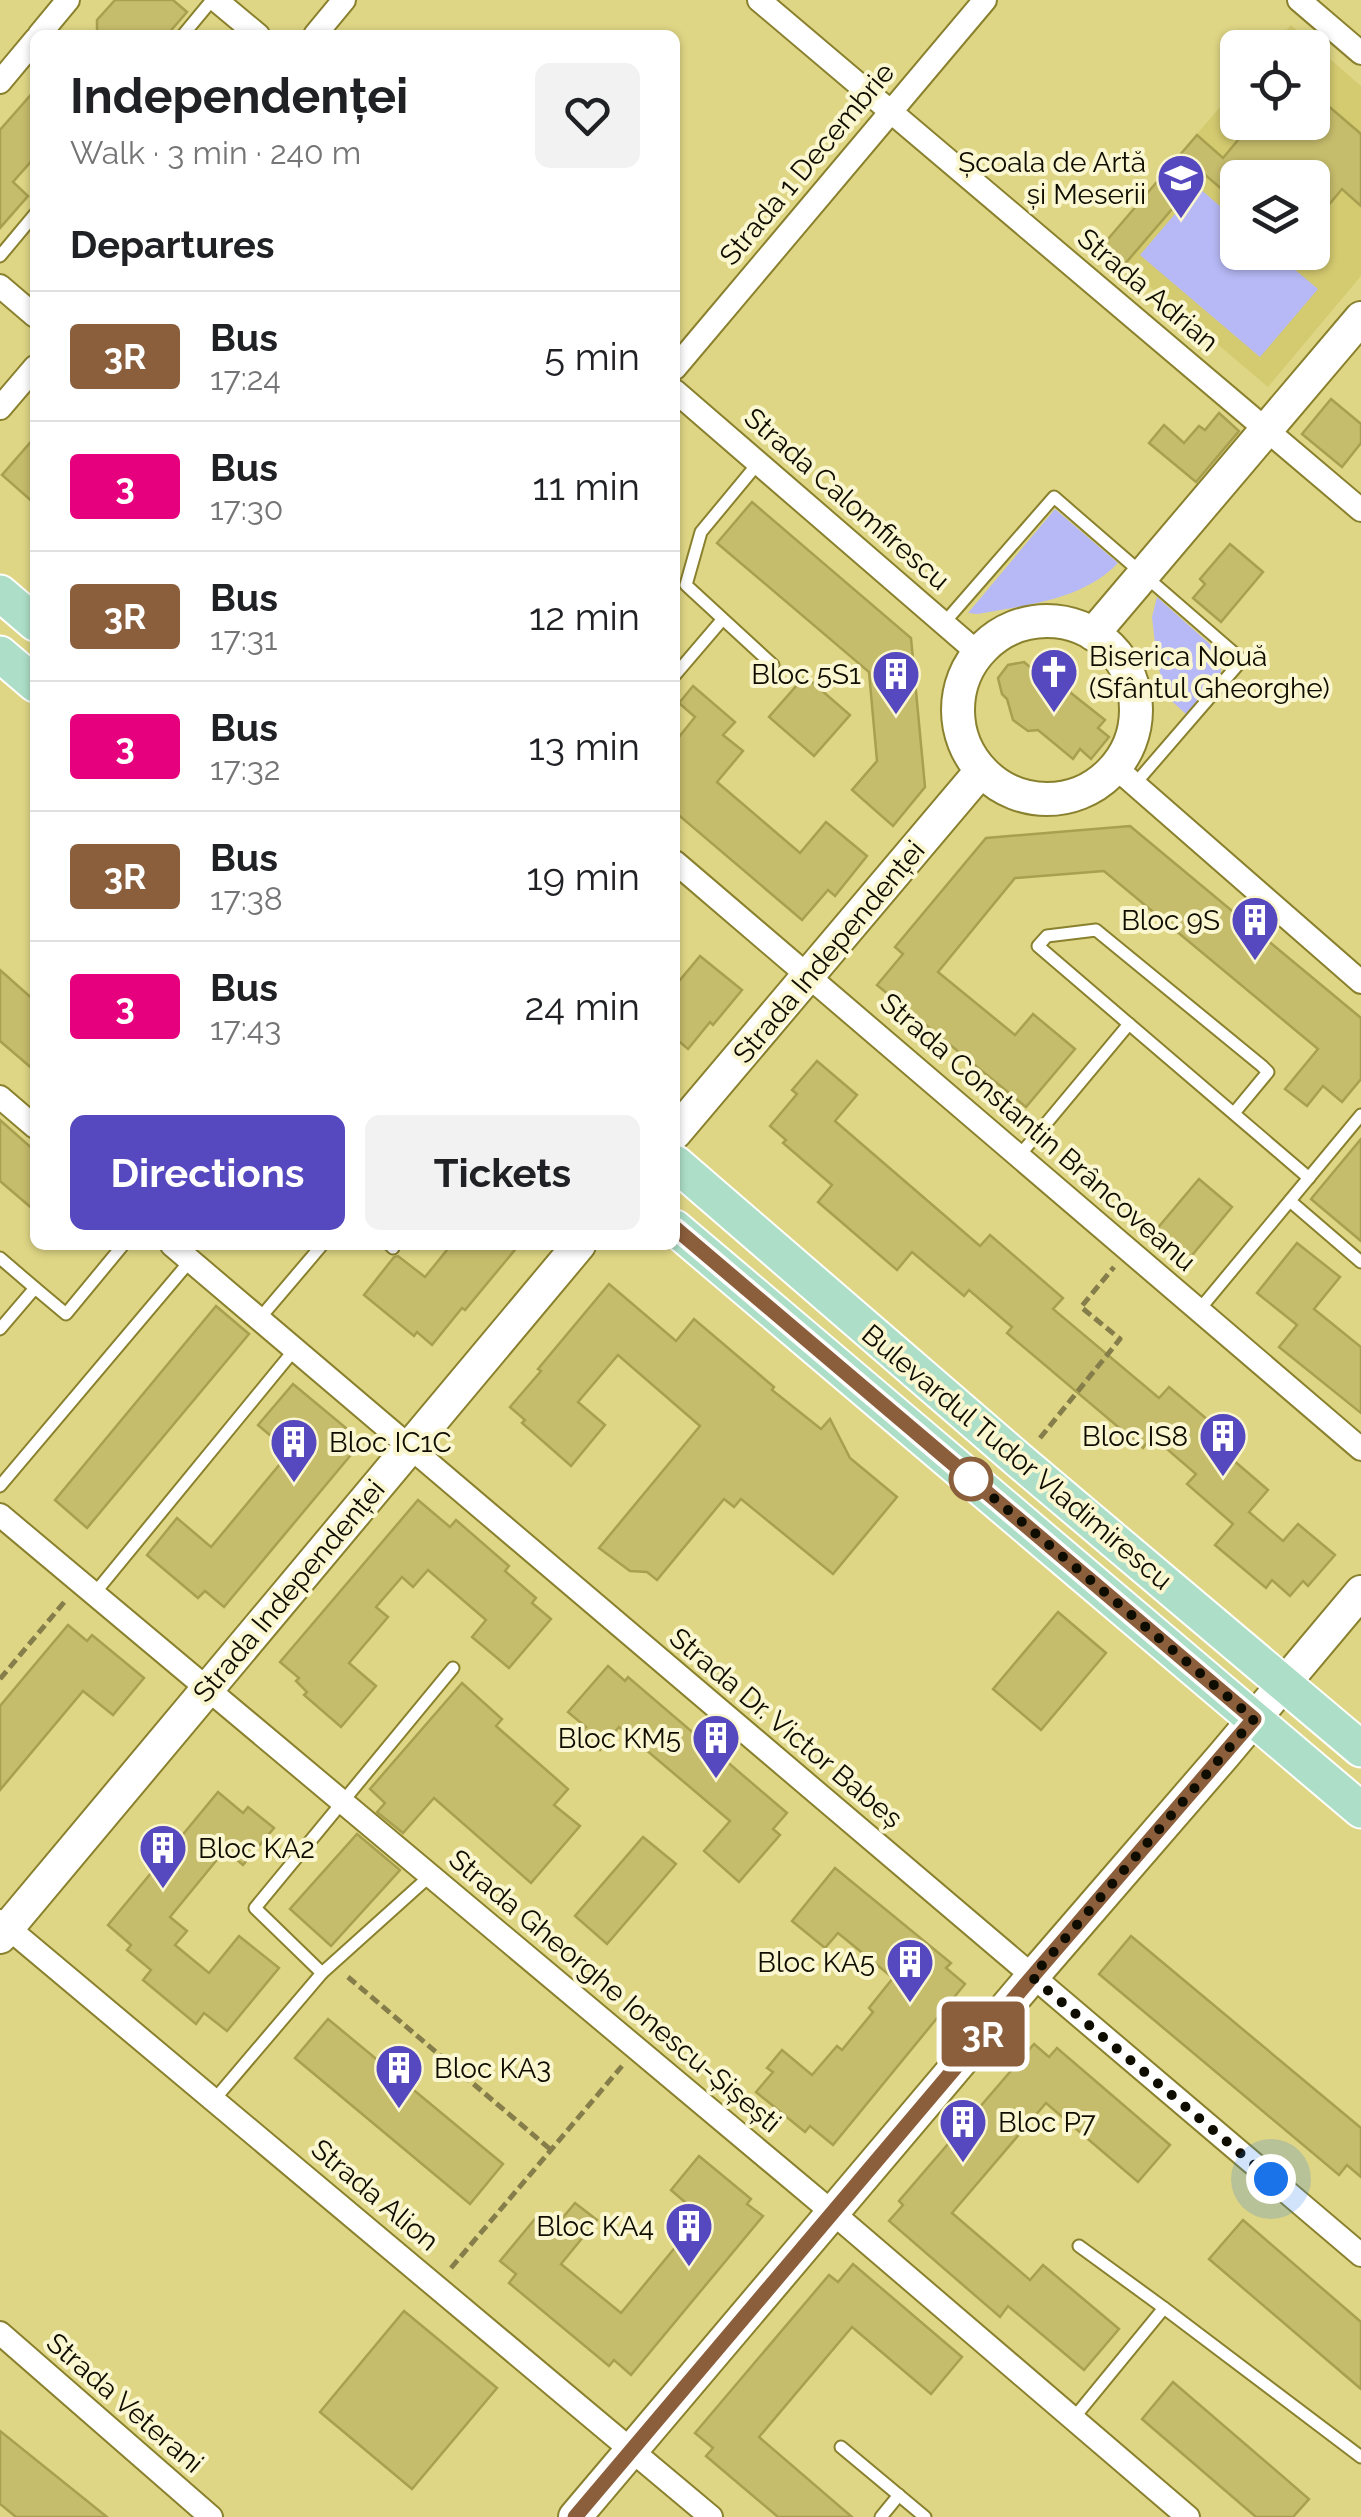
<!DOCTYPE html>
<meta charset="utf-8">
<style>
body{margin:0;font-family:Raleway,sans-serif;background:#f2f2f2;color:#202124;height:100vh;display:flex;flex-direction:column;font-size:38px;white-space:nowrap}
*{box-sizing:border-box;margin:0}
p{font-size:32px;color:#757577}
.icon{flex:none;width:55px;height:55px;fill:none;stroke:currentColor;stroke-width:2;stroke-linecap:round;stroke-linejoin:round}
.map{position:relative;flex:1;overflow:hidden}
.drawer{position:absolute;left:30px;top:30px;width:650px;height:1220px;display:flex;flex-direction:column;background:#fff;border-radius:15px;box-shadow:0 2px 8px #0004}
.drawer>*{flex:none}
.badge{padding:0 20px;border-radius:8px;font-size:35px;line-height:65px}
.controls{position:absolute;left:1220px;top:30px;display:grid;gap:20px}
.controls a{display:grid;place-items:center;width:110px;height:110px;border-radius:15px;background:#fff;box-shadow:0 2px 8px #0004;font-size:50px}
.you{position:absolute;width:50px;height:50px;margin:-25px;border:8px solid #fff;border-radius:50%;background:#1a73e8;box-shadow:0 0 0 15px #1a73e833}
.map>.badge{position:absolute;translate:-50% -50%;box-shadow:0 0 0 5px #fff}
h2{padding:0 40px;font-size:38px;line-height:90px}
.round{display:grid;place-items:center;flex:none;width:105px;height:105px;border-radius:15px;background:#f2f2f2}
.overview{display:flex;align-items:center;justify-content:space-between;height:170px;padding:0 40px}
h1{font-size:48px;font-weight:700;line-height:75px}
.primary-button{display:flex;gap:20px;margin-top:auto;padding:20px 40px}
.primary-button a{flex:1;height:115px;border-radius:15px;background:#5648bf;color:#fff;font-size:40px;font-weight:700;line-height:115px;text-align:center}
.primary-button a+a{background:#f2f2f2;color:#202124}
ul{padding:0;list-style:none}
li{display:flex;align-items:center;gap:30px;height:130px;padding:0 40px;border-top:2px solid #e0e0e0}
li div{flex:1}
li b{display:block;font-size:38px}
li em{font-style:normal}
li .badge{min-width:110px;font-weight:700;text-align:center}
.map>svg:first-child{display:block}
.built{fill:#d4ca70;fill-rule:evenodd}
.green{fill:#b7b9f6}
.building{fill:#c6bd6c;stroke:#a89f4f;stroke-width:2.5}
.lines{fill:none;stroke-linecap:round;stroke-linejoin:round}
.lane-casing{stroke:#8a812f;stroke-width:15}
.street-casing{stroke:#8a812f;stroke-width:26}
.secondary-casing{stroke:#8a812f;stroke-width:36}
.primary-casing{stroke:#fff;stroke-width:39}
.path{stroke:#857e4b;stroke-width:5;stroke-dasharray:10 5;stroke-linecap:butt}
.lane{stroke:#fff;stroke-width:11}
.street{stroke:#fff;stroke-width:22}
.secondary{stroke:#fff;stroke-width:32}
.primary{stroke:#addfc8;stroke-width:35}
.line-casing{stroke:#fff;stroke-width:22}
.line{stroke:#8b5e3c;stroke-width:15}
.walk{stroke:#0f0c00;stroke-width:10;stroke-dasharray:0 18}
.stop-dot{fill:#fff;stroke:#8b5e3c;stroke-width:5}
.labels{text-anchor:middle;dominant-baseline:central;stroke-width:8;stroke-linejoin:round;paint-order:stroke}
.poi-label{font-size:28px;fill:#0f0c00;stroke:#faf6cf;text-anchor:end}
.street-label{font-size:28px;fill:#0f0c00;stroke:#faf6cf}
</style>
<div class="map">
<svg width="1361" height="2517" viewBox="0 0 1361 2517">
<rect width="100%" height="100%" fill="#dfd685"/>
<path class="built" d="M 1291,25 L 1361,86 L 1361,276 L 1268,387 L 1102,246 L 1237,87 L 1238,122 L 1312,122 L 1312,48 L 1271,47 ZM 1238,178 L 1312,178 L 1312,252 L 1238,252 Z"/>
<g class="green">
<polygon points="1198,187 1237,221 1238,252 1275,253 1318,289 1260,357 1140,255"/>
<path d="M 1055,509 L 1118,563 C 1083,600 1026,605 978,614 L 968,613 Z"/>
<polygon points="1157,597 1221,654 1221,673 1186,714 1166,696 1157,661 1152,617"/>
</g>
<g class="building">
<polygon points="115,0 173,0 187,12 167,35 97,35 97,20"/>
<polygon points="35,90 35,157 13,182 28,196 0,228 0,130"/>
<polygon points="1312,92 1361,134 1361,206 1342,189 1327,207 1312,195 1312,178 1238,178 1238,203 1203,173 1124,265 1102,246 1197,135 1223,158 1253,122 1312,122"/>
<polygon points="1331,399 1361,424 1361,443 1342,467 1302,434"/>
<polygon points="1219,413 1239,431 1196,482 1149,443 1164,425 1184,443 1199,426 1205,430"/>
<polygon points="35,437 35,504 2,475"/>
<polygon points="752,502 911,638 925,787 893,826 852,790 877,761 869,672 717,543"/>
<polygon points="1230,544 1263,572 1221,622 1193,598 1205,584 1200,579"/>
<polygon points="1024,662 1031,668 1055,667 1069,679 1071,693 1105,720 1098,728 1109,737 1091,759 1080,749 1073,759 1038,730 1028,731 1013,720 1007,699 1002,694 998,678 1008,665"/>
<polygon points="805,676 850,715 814,756 769,717"/>
<polygon points="693,686 735,722 723,735 743,751 717,782 800,853 826,822 867,856 835,896 828,890 802,920 675,812 675,742 695,717 679,703"/>
<polygon points="1130,826 1361,1018 1361,1079 1342,1102 1323,1086 1307,1106 1285,1089 1318,1049 1104,871 1015,878 938,972 1015,1035 1033,1014 1075,1049 1026,1107 877,985 903,954 895,947 986,838"/>
<polygon points="700,956 742,990 713,1025 710,1022 688,1049 675,1038 675,986"/>
<polygon points="0,970 35,1001 35,1071 0,1041"/>
<polygon points="817,1061 857,1095 835,1121 980,1246 990,1235 1063,1298 1053,1309 1159,1398 1169,1387 1241,1448 1232,1459 1268,1490 1249,1512 1283,1541 1298,1524 1335,1555 1308,1586 1303,1581 1290,1596 1272,1580 1266,1588 1215,1545 1233,1524 1187,1484 1196,1474 1152,1436 1143,1448 1007,1333 1012,1327 969,1290 964,1296 912,1252 897,1270 818,1202 832,1185 783,1143 786,1140 770,1126 797,1094 792,1090"/>
<polygon points="0,1120 35,1151 35,1211 0,1181"/>
<polygon points="1361,1139 1361,1241 1311,1199"/>
<polygon points="1199,1179 1232,1207 1184,1265 1150,1237"/>
<polygon points="1297,1243 1340,1277 1314,1309 1361,1347 1361,1413 1279,1347 1297,1325 1257,1293"/>
<polygon points="451,1245 519,1245 465,1310 462,1308 432,1345 417,1332 414,1336 364,1295 394,1257 398,1256 425,1277"/>
<polygon points="609,1284 676,1341 694,1319 774,1387 772,1390 821,1429 830,1419 850,1458 897,1497 833,1574 741,1499 734,1507 724,1499 657,1580 647,1572 630,1571 599,1548 700,1426 618,1355 578,1402 605,1425 571,1466 522,1423 525,1420 510,1407 541,1371 538,1369"/>
<polygon points="216,1306 249,1334 87,1528 55,1500"/>
<polygon points="293,1384 346,1428 338,1436 355,1450 224,1607 205,1591 198,1598 147,1555 177,1518 211,1547 290,1452 258,1425"/>
<polygon points="418,1500 450,1527 456,1520 509,1566 505,1571 536,1598 532,1603 551,1619 509,1668 472,1637 486,1620 428,1570 413,1587 402,1577 376,1607 388,1617 349,1663 376,1686 341,1727 304,1695 307,1692 296,1681 299,1678 280,1662"/>
<polygon points="1058,1612 1106,1653 1041,1730 993,1689"/>
<polygon points="68,1625 87,1641 92,1635 144,1678 113,1715 83,1691 0,1790 0,1706"/>
<polygon points="608,1666 625,1681 628,1677 787,1813 773,1829 780,1835 739,1882 704,1851 730,1821 619,1727 600,1750 580,1733 586,1727 568,1712"/>
<polygon points="462,1683 502,1719 496,1726 568,1789 554,1805 580,1826 531,1883 434,1798 403,1833 377,1812 385,1803 370,1789"/>
<polygon points="218,1792 243,1813 248,1807 274,1828 243,1865 225,1850 170,1917 187,1931 175,1945 209,1973 239,1936 279,1968 227,2031 204,2013 196,2024 143,1980 151,1970 127,1950 131,1945 108,1925"/>
<polygon points="357,1834 400,1870 331,1946 290,1909"/>
<polygon points="643,1837 676,1864 607,1944 575,1916"/>
<polygon points="835,1868 951,1963 946,1968 965,1984 833,2145 810,2126 805,2132 756,2092 773,2072 767,2068 782,2050 812,2075 837,2046 842,2050 873,2012 869,2008 893,1978 838,1933 825,1948 792,1921"/>
<polygon points="1131,1936 1361,2128 1361,2177 1347,2165 1339,2175 1099,1974"/>
<polygon points="328,2019 503,2164 470,2204 295,2058"/>
<polygon points="1034,2044 1049,2057 1057,2048 1170,2145 1138,2182 1046,2103 952,2213 1030,2280 1043,2265 1119,2329 1084,2370 1008,2306 1000,2317 889,2221 903,2205 899,2201"/>
<polygon points="699,2156 751,2199 747,2204 763,2216 631,2375 614,2360 609,2366 509,2283 516,2274 500,2261 539,2214 555,2227 575,2203 597,2220 561,2264 621,2313 701,2216 671,2190"/>
<polygon points="1243,2220 1361,2322 1361,2389 1209,2259"/>
<polygon points="853,2264 962,2357 931,2394 852,2327 759,2437 852,2517 778,2517 706,2456 713,2448 695,2433 829,2275 838,2282"/>
<polygon points="404,2311 497,2388 412,2489 320,2412"/>
<polygon points="1173,2382 1309,2499 1293,2517 1256,2517 1142,2419"/>
<polygon points="0,2431 107,2517 16,2517 0,2504"/>
</g>
<g class="lines">
<g class="lane-casing">
<g id="lane">
<polyline points="183,35 212,0"/>
<polyline points="0,256 35,214"/>
<polyline points="759,462 701,532 686,585 773,665"/>
<polyline points="944,623 1054,497 1242,660 1134,785"/>
<polyline points="675,675 722,620"/>
<polyline points="1129,1024 1038,946 1047,936 1096,930 1262,1066 1268,1072 1234,1113"/>
<polyline points="1019,1156 1129,1024 1309,1178"/>
<polyline points="1290,1201 1361,1262"/>
<polyline points="390,1245 393,1248"/>
<polyline points="0,1258 35,1288"/>
<polyline points="1199,1310 1361,1115"/>
<polyline points="260,1318 322,1245"/>
<polyline points="0,1329 35,1288 66,1314 123,1245"/>
<polyline points="0,1486 190,1261"/>
<polyline points="94,1594 295,1349"/>
<polyline points="322,1973 255,1908 453,1668"/>
<polyline points="214,2100 322,1973 431,1875"/>
<polyline points="1164,2308 1361,2457"/>
<polyline points="1073,2419 1164,2308 1079,2246"/>
<polyline points="841,2447 925,2517"/>
<polyline points="881,2517 899,2495"/>
</g>
</g>
<g class="street-casing">
<g id="street">
<polyline points="216,0 258,35"/>
<polyline points="759,0 1361,510"/>
<polyline points="1299,0 1361,53"/>
<polyline points="39,35 68,0"/>
<polyline points="315,35 344,0"/>
<polyline points="0,82 35,40"/>
<polyline points="0,286 35,316"/>
<polyline points="675,368 985,0"/>
<polyline points="675,391 978,653"/>
<polyline points="0,408 35,367"/>
<polyline points="1116,768 1361,982"/>
<polyline points="675,862 1361,1449"/>
<polyline points="0,1097 35,1127"/>
<polyline points="172,1245 1361,2255"/>
<polyline points="0,1515 833,2213 1188,2517"/>
<polyline points="0,1921 711,2517"/>
<polyline points="0,2333 211,2517"/>
</g>
</g>
<g class="secondary-casing">
<g id="secondary">
<circle cx="1047" cy="710" r="89"/>
<polyline points="1093,634 1361,318"/>
<polyline points="675,1133 981,771"/>
<polyline points="0,1937 579,1245"/>
<polyline points="575,2517 1032,1977 1224,1755 1361,1592"/>
</g>
</g>
<g class="primary-casing">
<g id="primary">
<polyline points="0,593 35,623"/>
<polyline points="0,654 35,684"/>
<polyline points="675,1163 1021,1462 1361,1749"/>
<polyline points="675,1228 1361,1810"/>
</g>
</g>
<g class="path">
<polyline points="1040,1438 1120,1339 1081,1307 1114,1267"/>
<polyline points="0,1679 66,1600"/>
<polyline points="348,1977 551,2150"/>
<polyline points="451,2268 622,2066"/>
</g>
<use href="#lane" class="lane"/>
<use href="#street" class="street"/>
<use href="#secondary" class="secondary"/>
<use href="#primary" class="primary"/>
</g>
<g class="lines">
<g class="line-casing">
<polyline id="line" points="575,2517 1032,1977 1254,1719 675,1228"/>
</g>
<use href="#line" class="line"/>
<polyline class="walk" points="971,1479 969,1477 1254,1719 1032,1977 1271,2179"/>
</g>
<defs>
<g id="school-pin" transform="scale(2.5)"><path d="M0 17L-7.5 6A9.5 9.5 0 1 1 7.5 6Z" fill="#5648bf" stroke="#faf6cf"/><path d="M0-5L7-2L0 1L-7-2ZM-4 1L0 2.5L4 1V4Q0 6-4 4Z" fill="#fff"/></g>
<g id="church-pin" transform="scale(2.5)"><path d="M0 17L-7.5 6A9.5 9.5 0 1 1 7.5 6Z" fill="#5648bf" stroke="#faf6cf"/><path d="M-1.2-6h2.4v3.5h3.3v2.4h-3.3V6h-2.4V-.1h-3.3v-2.4h3.3Z" fill="#fff"/></g>
<g id="building-pin" transform="scale(2.5)"><path d="M0 17L-7.5 6A9.5 9.5 0 1 1 7.5 6Z" fill="#5648bf" stroke="#faf6cf"/><path d="M-4-6H4V6H1V3H-1V6H-4ZM-2.5-4.3h1.7v1.8h-1.7ZM.8-4.3h1.7v1.8H.8ZM-2.5-1h1.7V.8h-1.7ZM.8-1h1.7V.8H.8Z" fill="#fff"/></g>
</defs>
<g fill-rule="evenodd">
<use href="#school-pin" x="1181" y="178"/>
<use href="#church-pin" x="1054" y="672"/>
<use href="#building-pin" x="896" y="674"/>
<use href="#building-pin" x="1255" y="920"/>
<use href="#building-pin" x="1223" y="1436"/>
<use href="#building-pin" x="294" y="1442"/>
<use href="#building-pin" x="716" y="1738"/>
<use href="#building-pin" x="163" y="1848"/>
<use href="#building-pin" x="910" y="1962"/>
<use href="#building-pin" x="399" y="2068"/>
<use href="#building-pin" x="963" y="2122"/>
<use href="#building-pin" x="689" y="2226"/>
</g>
<circle class="stop-dot" cx="971" cy="1479" r="20"/>
<g class="labels">
<g class="poi-label">
<text x="1146" y="162">Școala de Artă<tspan x="1146" dy="32">și Meserii</tspan></text>
<text x="1089" y="656" text-anchor="start">Biserica Nouă<tspan x="1089" dy="32">(Sfântul Gheorghe)</tspan></text>
<text x="861" y="674">Bloc 5S1</text>
<text x="1220" y="920">Bloc 9S</text>
<text x="1188" y="1436">Bloc IS8</text>
<text x="329" y="1442" text-anchor="start">Bloc IC1C</text>
<text x="681" y="1738">Bloc KM5</text>
<text x="198" y="1848" text-anchor="start">Bloc KA2</text>
<text x="875" y="1962">Bloc KA5</text>
<text x="434" y="2068" text-anchor="start">Bloc KA3</text>
<text x="998" y="2122" text-anchor="start">Bloc P7</text>
<text x="654" y="2226">Bloc KA4</text>
</g>
<g class="street-label">
<text transform="translate(807 164) rotate(-50)">Strada 1 Decembrie</text>
<text transform="translate(1148 290) rotate(40)">Strada Adrian</text>
<text transform="translate(847 499) rotate(41)">Strada Calomfirescu</text>
<text transform="translate(829 952) rotate(-50)">Strada Independenței</text>
<text transform="translate(1038 1132) rotate(41)">Strada Constantin Brâncoveanu</text>
<text transform="translate(1017 1457) rotate(40)">Bulevardul Tudor Vladimirescu</text>
<text transform="translate(289 1591) rotate(-50)">Strada Independenței</text>
<text transform="translate(786 1728) rotate(40)">Strada Dr. Victor Babeș</text>
<text transform="translate(615 1991) rotate(40)">Strada Gheorghe Ionescu-Șișești</text>
<text transform="translate(375 2195) rotate(40)">Strada Alion</text>
<text transform="translate(125 2403) rotate(41)">Strada Veterani</text>
</g>
</g>
</svg>
<div class="controls">
<a><svg class="icon" aria-label="locate" viewBox="0 0 24 24"><circle cx="12" cy="12" r="6"/><path d="M12 2v4M12 18v4M2 12h4M18 12h4"/></svg></a>
<a><svg class="icon" aria-label="layers" viewBox="0 0 24 24"><path d="M12 4l9 5-9 5-9-5zM3 14l9 5 9-5"/></svg></a>
</div>
<div class="you" style="left:1271px;top:2179px"></div>
<b class="badge" style="left:983px;top:2034px;background:#8b5e3c;color:#fff">3R</b>
<section class="drawer">
<div class="overview"><div><h1>Independenței</h1><p>Walk · 3 min · 240 m</p></div><a class="round"><svg class="icon" aria-label="heart" viewBox="0 0 24 24"><path d="M12 20l-8-8c-3-5 5-10 8-4 3-6 11-1 8 4z"/></svg></a></div>
<h2>Departures</h2>
<ul>
<li><span class="badge" style="background:#8b5e3c;color:#fff">3R</span><div><b>Bus</b><p>17:24</p></div><em>5 min</em></li>
<li><span class="badge" style="background:#e6007e;color:#fff">3</span><div><b>Bus</b><p>17:30</p></div><em>11 min</em></li>
<li><span class="badge" style="background:#8b5e3c;color:#fff">3R</span><div><b>Bus</b><p>17:31</p></div><em>12 min</em></li>
<li><span class="badge" style="background:#e6007e;color:#fff">3</span><div><b>Bus</b><p>17:32</p></div><em>13 min</em></li>
<li><span class="badge" style="background:#8b5e3c;color:#fff">3R</span><div><b>Bus</b><p>17:38</p></div><em>19 min</em></li>
<li><span class="badge" style="background:#e6007e;color:#fff">3</span><div><b>Bus</b><p>17:43</p></div><em>24 min</em></li>
</ul>
<div class="primary-button"><a>Directions</a><a>Tickets</a></div>
</section>
</div>
